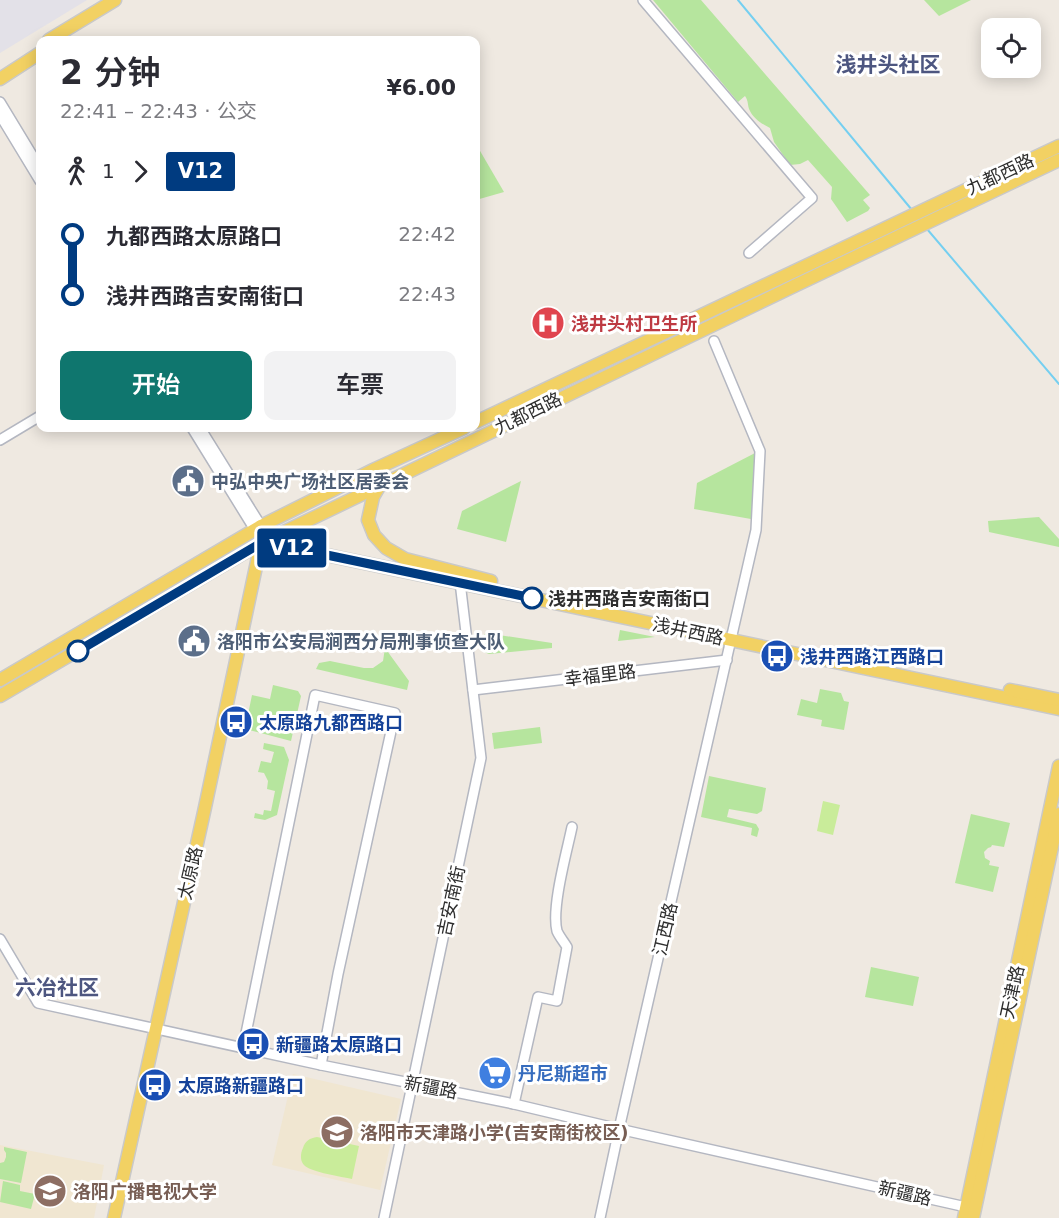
<!DOCTYPE html>
<html lang="zh">
<meta charset="utf-8">
<style>
body{margin:0;font-family:"DejaVu Sans","Noto Sans SC",sans-serif;background:#f2f2f3;color:#2b2b33;height:100vh;display:flex;flex-direction:column;font-size:22px;white-space:nowrap}
*{box-sizing:border-box;margin:0}
p{font-size:20px;color:#7c7c81}
.icon{flex:none;width:33px;height:33px;fill:none;stroke:currentColor;stroke-width:2;stroke-linecap:round;stroke-linejoin:round}
.map{position:relative;flex:1;overflow:hidden}
.drawer{position:absolute;left:36px;top:36px;width:444px;height:396px;display:flex;flex-direction:column;background:#fff;border-radius:12px;box-shadow:0 3px 15px #0003}
.drawer>*{flex:none}
.badge{padding:0 12px;border-radius:4px;font-size:21px;line-height:39px}
.buttons{position:absolute;left:981px;top:18px;display:grid;gap:12px}
.buttons a{display:grid;place-items:center;width:60px;height:60px;border-radius:12px;background:#fff;box-shadow:0 3px 15px #0003;font-size:30px}
.map>.badge{position:absolute;translate:-50% -50%;box-shadow:0 0 0 3px #fff}
.legs{display:flex;align-items:center;gap:9px;height:66px;padding:0 24px;font-size:20px}
.legs p{margin-inline-start:auto}
.headline{display:flex;align-items:center;justify-content:space-between;height:102px;padding:0 24px}
h1{font-size:33px;font-weight:600;line-height:45px}
.cta{display:flex;gap:12px;margin-top:auto;padding:12px 24px}
.cta a{flex:1;height:69px;border-radius:12px;background:#0f766e;color:#fff;font-size:24px;font-weight:600;line-height:69px;text-align:center}
.cta a+a{background:#f2f2f3;color:#2b2b33}
ul{padding:0 24px;list-style:none}
li{display:flex;align-items:center;gap:21px;height:60px;font-size:22px}
li i{display:grid;place-items:center;width:9px;height:100%;margin:0 8px;background:currentColor}
li i::after{content:'';width:15px;height:15px;margin:-8px;border:4px solid;border-radius:50%;background:#fff}
li p{margin-inline-start:auto}
li:first-child i{background:linear-gradient(#0000 50%,currentColor 0)}
li:last-child i{background:linear-gradient(currentColor 50%,#0000 0)}
.map>svg:first-child{display:block}
.industrial{fill:#e3e1e8}
.education{fill:#f0e6d1}
.green{fill:#b6e59e}
.pitch{fill:#c9ec9a}
.lines{fill:none;stroke-linecap:round;stroke-linejoin:round}
.stream{stroke:#75cff0;stroke-width:2}
.minor-casing{stroke:#b4b7c1;stroke-width:12}
.major-casing{stroke:#c9c9c9;stroke-width:15}
.minor{stroke:#fff;stroke-width:9}
.major{stroke:#f2d163;stroke-width:12}
.line-1-casing{stroke:#fff;stroke-width:14}
.line-1{stroke:#003b80;stroke-width:9}
.stop-1-dot{fill:#fff;stroke:#003b80;stroke-width:3}
.labels{text-anchor:middle;dominant-baseline:central;stroke-width:6;stroke-linejoin:round;paint-order:stroke}
.street-label{font-size:18px;fill:#2e2e2e;stroke:#fff}
.health-label{font-size:18px;font-weight:bold;fill:#be3a42;stroke:#fff;text-anchor:start}
.service-label{font-size:18px;font-weight:bold;fill:#4e5e75;stroke:#fff;text-anchor:start}
.stop-label{font-size:18px;font-weight:bold;fill:#2e2e2e;stroke:#fff;text-anchor:start}
.transit-label{font-size:18px;font-weight:bold;fill:#164399;stroke:#fff;text-anchor:start}
.shop-label{font-size:18px;font-weight:bold;fill:#366cbe;stroke:#fff;text-anchor:start}
.education-label{font-size:18px;font-weight:bold;fill:#785e54;stroke:#fff;text-anchor:start}
.quarter-label{font-size:21px;font-weight:bold;fill:#4d5680;stroke:#fff}
</style>
<div class="map">
<svg width="1059" height="1218" viewBox="0 0 1059 1218">
<rect width="100%" height="100%" fill="#efe9e1"/>
<polygon class="industrial" points="0,0 87,0 0,53"/>
<g class="education">
<polygon points="293,1074 401,1099 380,1190 272,1165"/>
<polygon points="0,1145 104,1165 94,1218 0,1218"/>
</g>
<g class="green">
<path d="M 653,0 L 701,0 L 870,195 L 863,200 L 870,208 L 868,211 L 847,222 L 831,199 L 832,187 L 808,160 L 800,164 L 790,165 L 774,142 L 770,128 C 762,124 754,119 750,111 C 747,105 749,102 745,96 L 738,102 Z"/>
<polygon points="924,0 971,0 939,16"/>
<polygon points="476,144 504,192 476,200"/>
<polygon points="757,452 751,519 694,509 697,483"/>
<polygon points="521,481 506,542 457,529 462,511"/>
<polygon points="1039,517 1059,539 1059,547 989,532 988,521"/>
<polygon points="620,630 655,637 618,641"/>
<polygon points="486,633 552,643 552,648 489,654 484,652 483,636"/>
<polygon points="385,648 409,681 407,690 316,669 319,663 330,661 364,668 373,668 383,661"/>
<polygon points="273,685 298,691 301,696 291,741 245,729 252,695 270,699"/>
<polygon points="820,689 841,693 844,701 849,702 844,730 821,726 822,720 797,715 801,699 817,703"/>
<polygon points="540,727 542,743 494,749 492,733"/>
<polygon points="264,743 284,747 289,760 277,815 265,820 254,818 255,813 263,815 264,810 271,811 275,791 267,789 268,781 264,773 258,772 261,761 271,763 274,752 263,749"/>
<polygon points="709,776 766,788 762,811 757,814 729,809 727,817 756,824 759,829 757,837 751,835 752,828 701,817"/>
<polygon points="971,814 1010,823 1004,847 992,845 991,847 988,848 984,852 985,858 990,861 989,865 999,867 993,892 955,883"/>
<polygon points="871,967 919,977 913,1006 865,997"/>
<polygon points="4,1147 27,1152 21,1183 0,1179 0,1163 4,1162 6,1157 6,1153 4,1150"/>
<polygon points="3,1181 20,1185 20,1191 35,1194 31,1209 0,1202"/>
</g>
<g class="pitch">
<polygon points="823,801 840,805 833,835 817,831"/>
<path d="M 317,1137 L 359,1146 L 352,1179 C 342,1177 312,1172 305,1166 C 300,1162 300,1154 303,1148 C 305,1141 310,1138 317,1137 Z"/>
</g>
<g class="lines">
<g class="stream">
<polyline points="738,0 912,210"/>
<polyline points="927,229 1059,384"/>
</g>
<g class="minor-casing">
<g id="minor">
<polyline points="643,0 812,198 749,253"/>
<polyline points="0,102 40,168"/>
<polyline points="0,115 40,181"/>
<polyline points="192,428 255,530"/>
<polyline points="200,428 261,526"/>
<polyline points="0,440 40,416"/>
<polyline points="473,690 727,660"/>
<polyline points="0,939 38,1003 321,1065 514,1104 619,1129 966,1207"/>
<polyline points="243,1048 315,695 395,713 338,974 321,1065"/>
<path d="M 514,1104 L 538,997 L 557,1001 L 567,947 C 564,942 559,936 557,931 C 551,908 567,851 572,827"/>
<polyline points="384,1218 481,758 460,582"/>
<polyline points="600,1218 619,1129 756,530 760,451 714,341"/>
</g>
</g>
<g class="major-casing">
<g id="major">
<polyline points="49,40 115,0"/>
<polyline points="0,79 40,53"/>
<polyline points="476,422 1059,146"/>
<polyline points="380,485 373,497 368,520 374,535 386,548 405,559 491,581"/>
<polyline points="262,543 279,545 1059,709"/>
<polyline points="0,680 261,526 373,470 464,428"/>
<polyline points="1010,690 1059,700"/>
<polyline points="0,696 261,543 794,286 1059,160"/>
<polyline points="114,1218 204,812 261,543 261,526"/>
<polyline points="964,1218 1059,766"/>
<polyline points="973,1218 1059,814"/>
</g>
</g>
<use href="#minor" class="minor"/>
<use href="#major" class="major"/>
</g>
<g class="lines">
<g class="line-1-casing">
<polyline id="line-1" points="78,651 261,543 279,545 532,598"/>
</g>
<use href="#line-1" class="line-1"/>
</g>
<defs>
<g id="hospital-disc" transform="scale(1.725)"><circle r="9.5" fill="#e0444e" stroke="#fff"/><path d="M-5-5h3v3.5h4V-5h3V5h-3V1.5h-4V5h-3Z" fill="#fff"/></g>
<g id="civic-disc" transform="scale(1.725)"><circle r="9.5" fill="#5c6f8a" stroke="#fff"/><path d="M-.6-6.5H3V-4.5H.6V-3L4-1V1h2V6H-6V1h2V-1L-.6-3ZM-1.2 2.5V6h2.4V2.5Z" fill="#fff"/></g>
<g id="bus-disc" transform="scale(1.725)"><circle r="9.5" fill="#1a4fb4" stroke="#fff"/><path d="M-5-6H5V4H4V6H2V4H-2V6H-4V4H-5ZM-3.5-4V0h7V-4ZM-3.5 1.2v1.5H-2V1.2ZM2 1.2v1.5H3.5V1.2Z" fill="#fff"/></g>
<g id="supermarket-disc" transform="scale(1.725)"><circle r="9.5" fill="#3f7fe0" stroke="#fff"/><path d="M-6-5.5h2.5l.6 2H6L4.5 2H-2.5L-4.4-4H-6ZM-1.5 3.2a1.3 1.3 0 1 0 .1 0ZM3 3.2a1.3 1.3 0 1 0 .1 0Z" fill="#fff"/></g>
<g id="school-disc" transform="scale(1.725)"><circle r="9.5" fill="#8d6e63" stroke="#fff"/><path d="M0-5L7-2L0 1L-7-2ZM-4 1L0 2.5L4 1V4Q0 6-4 4Z" fill="#fff"/></g>
</defs>
<g fill-rule="evenodd">
<use href="#hospital-disc" x="548" y="323"/>
<use href="#civic-disc" x="188" y="481"/>
<use href="#civic-disc" x="194" y="641"/>
<use href="#bus-disc" x="777" y="656"/>
<use href="#bus-disc" x="236" y="722"/>
<use href="#bus-disc" x="253" y="1044"/>
<use href="#supermarket-disc" x="495" y="1073"/>
<use href="#bus-disc" x="155" y="1085"/>
<use href="#school-disc" x="337" y="1132"/>
<use href="#school-disc" x="50" y="1191"/>
</g>
<g class="stop-1-dot">
<circle cx="532" cy="598" r="10"/>
<circle cx="78" cy="651" r="10"/>
</g>
<g class="labels">
<g class="street-label">
<text transform="translate(1000 174) rotate(-25)">九都西路</text>
<text transform="translate(528 413) rotate(-26)">九都西路</text>
<text transform="translate(688 631) rotate(12)">浅井西路</text>
<text transform="translate(600 675) rotate(-7)">幸福里路</text>
<text transform="translate(190 873) rotate(-77)">太原路</text>
<text transform="translate(451 901) rotate(-78)">吉安南街</text>
<text transform="translate(665 929) rotate(-77)">江西路</text>
<text transform="translate(1012 992) rotate(-78)">天津路</text>
<text transform="translate(431 1087) rotate(11)">新疆路</text>
<text transform="translate(905 1193) rotate(13)">新疆路</text>
</g>
<g class="health-label">
<text x="571" y="323">浅井头村卫生所</text>
</g>
<g class="service-label">
<text x="211" y="481">中弘中央广场社区居委会</text>
<text x="217" y="641">洛阳市公安局涧西分局刑事侦查大队</text>
</g>
<g class="stop-label">
<text x="548" y="598">浅井西路吉安南街口</text>
</g>
<g class="transit-label">
<text x="800" y="656">浅井西路江西路口</text>
<text x="259" y="722">太原路九都西路口</text>
<text x="276" y="1044">新疆路太原路口</text>
<text x="178" y="1085">太原路新疆路口</text>
</g>
<g class="shop-label">
<text x="518" y="1073">丹尼斯超市</text>
</g>
<g class="education-label">
<text x="360" y="1132">洛阳市天津路小学(吉安南街校区)</text>
<text x="73" y="1191">洛阳广播电视大学</text>
</g>
<g class="quarter-label">
<text x="888" y="65">浅井头社区</text>
<text x="57" y="988">六冶社区</text>
</g>
</g>
</svg>
<div class="buttons">
<a><svg class="icon" aria-label="locate" viewBox="0 0 24 24"><circle cx="12" cy="12" r="6"/><path d="M12 2v4M12 18v4M2 12h4M18 12h4"/></svg></a>
</div>
<b class="badge" style="left:292px;top:548px;background:#003b80;color:#fff">V12</b>
<section class="drawer">
<div class="headline"><div><h1>2 分钟</h1><p>22:41 – 22:43 · 公交</p></div><b>¥6.00</b></div>
<div class="legs"><svg class="icon" aria-label="walk" viewBox="0 0 24 24"><circle cx="13" cy="4" r="2"/><path d="M13 8l-2 6 4 7M11 14l-3 7M7 12l3-4h3l4 4"/></svg>1<svg class="icon" aria-label="forward" viewBox="0 0 24 24"><path d="M9 5l7 7-7 7"/></svg><b class="badge" style="background:#003b80;color:#fff">V12</b></div>
<ul>
<li><i style="color:#003b80"></i><b>九都西路太原路口</b><p>22:42</p></li>
<li><i style="color:#003b80"></i><b>浅井西路吉安南街口</b><p>22:43</p></li>
</ul>
<div class="cta"><a>开始</a><a>车票</a></div>
</section>
</div>
